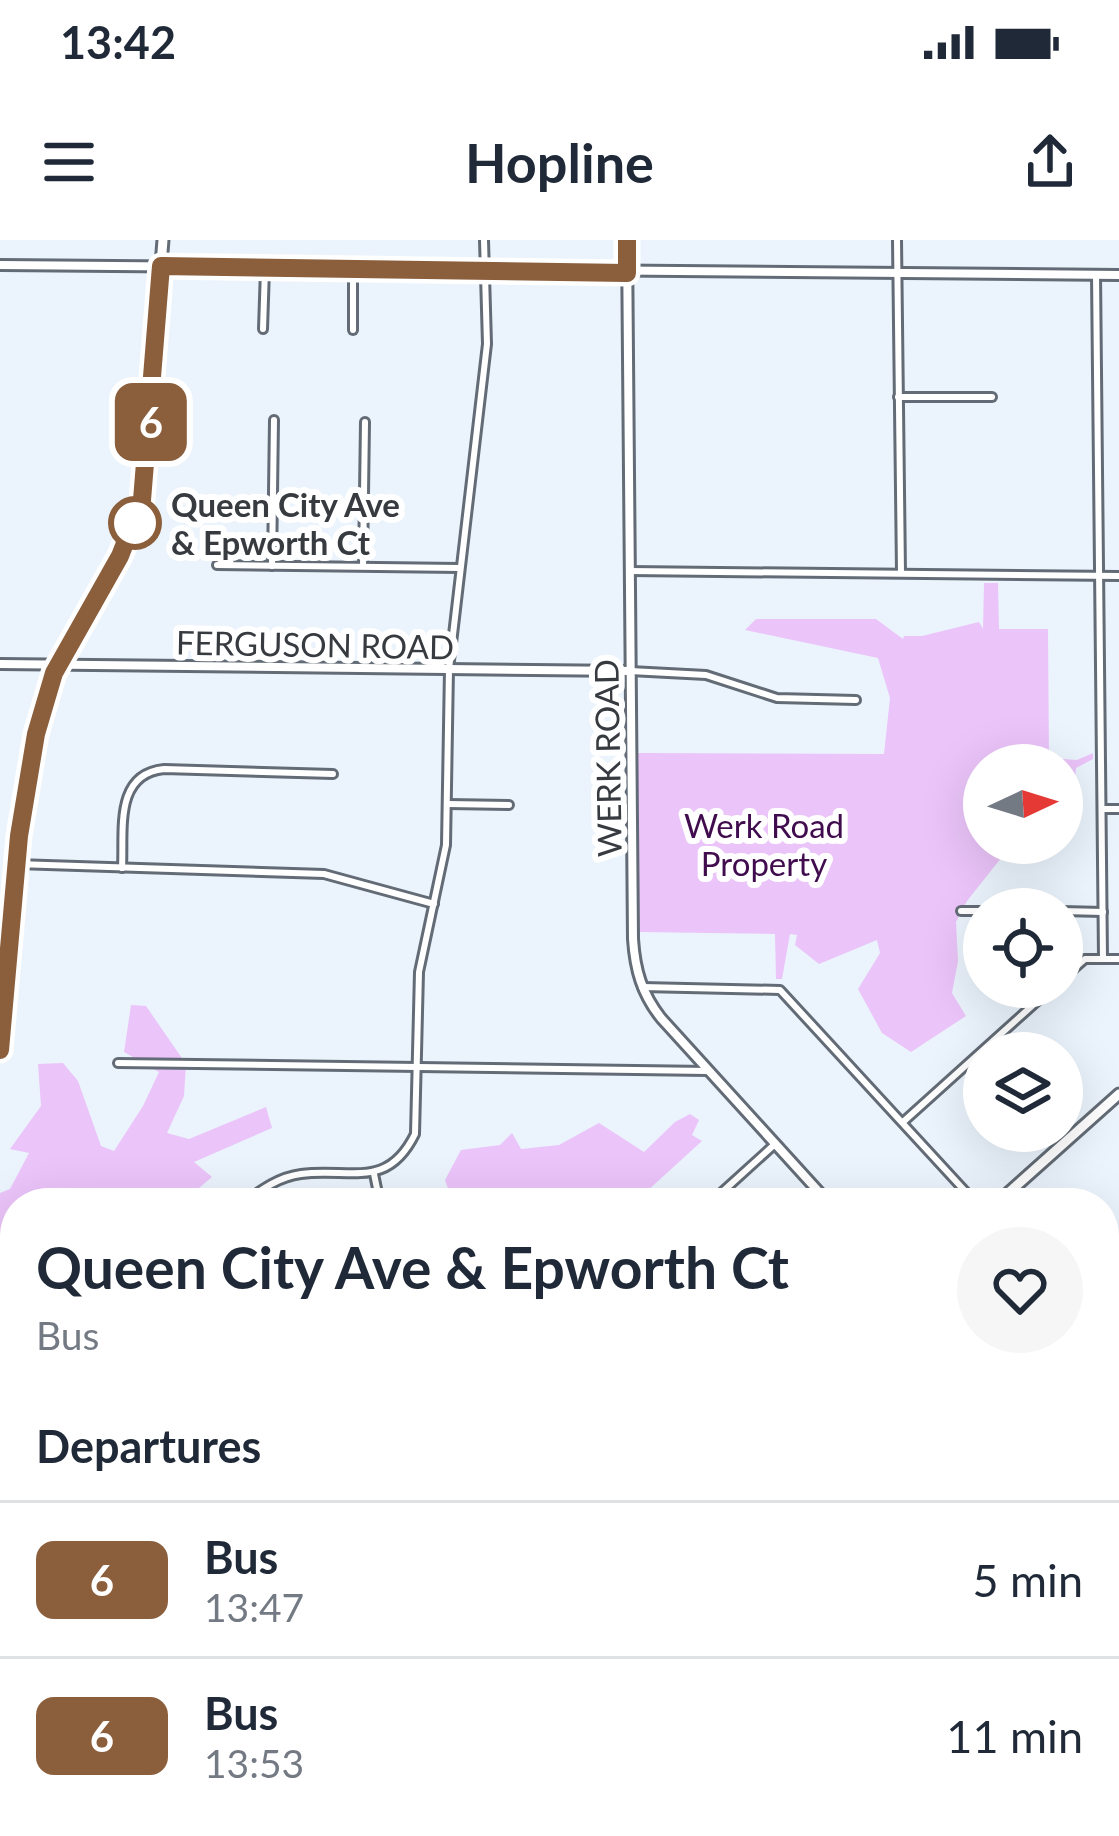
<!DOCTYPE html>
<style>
body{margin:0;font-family:Lato,sans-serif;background:#f6f6f7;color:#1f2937;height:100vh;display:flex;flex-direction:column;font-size:45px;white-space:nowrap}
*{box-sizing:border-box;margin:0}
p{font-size:39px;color:#747a83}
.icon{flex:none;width:66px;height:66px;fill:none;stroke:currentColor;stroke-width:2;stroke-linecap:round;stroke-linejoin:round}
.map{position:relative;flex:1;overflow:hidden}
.panel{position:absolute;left:0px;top:948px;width:1119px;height:648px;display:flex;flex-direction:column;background:#fff;border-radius:48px 48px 0 0;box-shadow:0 12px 48px #0002}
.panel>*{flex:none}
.badge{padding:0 24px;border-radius:18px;font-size:42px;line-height:78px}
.needle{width:78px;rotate:86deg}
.controls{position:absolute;left:963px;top:504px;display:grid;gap:24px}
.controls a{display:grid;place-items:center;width:120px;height:120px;border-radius:50%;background:#fff;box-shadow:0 12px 48px #0002;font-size:60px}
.map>.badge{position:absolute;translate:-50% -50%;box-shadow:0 0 0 6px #fff}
h2{padding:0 36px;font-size:45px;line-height:108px}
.round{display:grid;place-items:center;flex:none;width:126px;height:126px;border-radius:63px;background:#f6f6f7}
.headline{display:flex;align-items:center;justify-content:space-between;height:204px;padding:0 36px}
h1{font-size:57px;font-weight:700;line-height:90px}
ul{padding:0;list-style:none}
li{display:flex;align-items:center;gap:36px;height:156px;padding:0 36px;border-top:3px solid #e0e1e3}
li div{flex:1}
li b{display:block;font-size:45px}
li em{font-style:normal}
li .badge{min-width:132px;font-weight:700;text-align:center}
.status{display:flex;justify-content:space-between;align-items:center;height:84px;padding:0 60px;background:#fff;direction:ltr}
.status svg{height:33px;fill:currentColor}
header{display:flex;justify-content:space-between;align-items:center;height:156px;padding:0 36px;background:#fff;font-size:54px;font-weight:700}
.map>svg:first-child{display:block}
.green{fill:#ebc4f9}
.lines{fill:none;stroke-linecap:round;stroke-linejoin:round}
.minor-casing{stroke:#636c76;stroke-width:12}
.tertiary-casing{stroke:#636c76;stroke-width:14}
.secondary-casing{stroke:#636c76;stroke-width:15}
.minor{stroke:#fff;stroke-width:6}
.tertiary{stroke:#fff;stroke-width:8}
.secondary{stroke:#fff;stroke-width:9}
.line-casing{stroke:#fff;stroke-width:27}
.line{stroke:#8b5e3c;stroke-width:18}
.stop-dot{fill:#fff;stroke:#8b5e3c;stroke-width:6}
.labels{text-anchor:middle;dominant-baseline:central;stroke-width:12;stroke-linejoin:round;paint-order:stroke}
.stop-label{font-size:33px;font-weight:bold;fill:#373b40;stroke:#fff;text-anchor:start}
.street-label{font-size:33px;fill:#373b40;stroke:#fff}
.park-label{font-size:33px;fill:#400c4e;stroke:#fff}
</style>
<div class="status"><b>13:42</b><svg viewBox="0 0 49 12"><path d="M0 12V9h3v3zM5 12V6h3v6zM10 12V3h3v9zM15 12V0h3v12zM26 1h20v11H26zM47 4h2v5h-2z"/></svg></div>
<header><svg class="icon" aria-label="menu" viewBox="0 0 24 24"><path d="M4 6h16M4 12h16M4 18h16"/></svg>Hopline<svg class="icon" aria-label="share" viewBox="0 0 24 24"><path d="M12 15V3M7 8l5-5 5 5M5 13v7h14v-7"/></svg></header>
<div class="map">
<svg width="1119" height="1596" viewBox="0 0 1119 1596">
<rect width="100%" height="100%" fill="#ebf4fd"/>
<g class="green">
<polygon points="984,343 998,343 999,389 1048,389 1049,518 1077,520 1093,513 1093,519 1076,528 1075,538 1062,544 1062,525 984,525 984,603 1013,603 967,661 956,682 958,721 952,753 966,776 911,812 882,793 858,749 880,713 877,700 819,724 795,705 797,695 790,694 782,739 776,739 775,694 639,692 638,513 884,514 890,458 878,418 745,390 756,379 876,379 903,399 904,396 922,396 979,382 983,389"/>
<polygon points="131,765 146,766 186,824 184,856 167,893 189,899 266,867 272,888 194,922 212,937 192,954 184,948 162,963 100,963 91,958 81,963 15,963 15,1008 0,1030 0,953 10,949 29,913 10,909 41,866 38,824 63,823 78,841 101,906 114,911 143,866 159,832 124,812"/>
<polygon points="690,874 699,880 692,895 702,901 634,963 453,963 445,940 461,910 500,905 512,893 521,909 559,905 599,883 644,912 675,882"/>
<polygon points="1119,1015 1119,1218 1104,1225 1104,1018 1114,1019"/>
</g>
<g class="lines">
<g class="minor-casing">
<g id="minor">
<polyline points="897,0 901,333"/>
<polyline points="1096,34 1103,718"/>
<polyline points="263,89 265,29"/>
<polyline points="353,90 353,30"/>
<polyline points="898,157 992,157"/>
<polyline points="217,325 460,328"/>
<polyline points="272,326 274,180"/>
<polyline points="363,326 365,182"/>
<polyline points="629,331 1119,336"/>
<polyline points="630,431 706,435 777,458 856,460"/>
<polyline points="448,564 509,565"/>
<polyline points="1102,569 1119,569"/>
<polyline points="16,624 324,634 434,664"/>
<path d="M 122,628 C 124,590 114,534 164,529 L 333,534"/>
<polyline points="961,671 984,671"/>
<polyline points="1062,671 1103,672"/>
<polyline points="1062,739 1085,719 1119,719"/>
<polyline points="642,747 780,750 976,963"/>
<polyline points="118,823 708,831"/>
<polyline points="903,882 1053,747"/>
<polyline points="374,934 380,963"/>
<path d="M 243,963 C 261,950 278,937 301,934 C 349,927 387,951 415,894 L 419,732 L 446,605 L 449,429 L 487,104 L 484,0"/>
<polyline points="710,963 775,904"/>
<polyline points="0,1106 15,1080"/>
<polyline points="0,1222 15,1222"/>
<polyline points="1104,1382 1110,1323"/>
<polyline points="1104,1424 1106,1429"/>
<polyline points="0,1521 15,1512"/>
<polyline points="397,1581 426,1596"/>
<polyline points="692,1581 696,1596"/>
<polyline points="781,1581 785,1596"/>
<polyline points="520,1596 520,1581"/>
</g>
</g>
<g class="tertiary-casing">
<g id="tertiary">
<path d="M 627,0 L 633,699 C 635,730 642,754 661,778 L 829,963"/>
<polyline points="0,25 1119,35"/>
<polyline points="0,424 630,431"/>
</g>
</g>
<g class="secondary-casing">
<g id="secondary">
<polyline points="0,810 19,596 41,471 59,424 120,316 142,260 163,0"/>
<polyline points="997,963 1119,854"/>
<polyline points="881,1581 885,1596"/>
</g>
</g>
<use href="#minor" class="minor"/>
<use href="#tertiary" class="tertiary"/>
<use href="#secondary" class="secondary"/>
</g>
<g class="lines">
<g class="line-casing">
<polyline id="line" points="0,810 19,596 36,494 54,433 120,316 142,260 161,26 627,33 627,0"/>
</g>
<use href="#line" class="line"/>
</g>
<circle class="stop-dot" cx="135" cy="283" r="24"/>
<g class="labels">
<g class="stop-label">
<text x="171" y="264">Queen City Ave<tspan x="171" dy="38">&amp; Epworth Ct</tspan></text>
</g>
<g class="street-label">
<text transform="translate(315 404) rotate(1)">FERGUSON ROAD</text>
<text transform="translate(607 518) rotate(-91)">WERK ROAD</text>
</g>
<g class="park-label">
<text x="764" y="585">Werk Road<tspan x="764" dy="38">Property</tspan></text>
</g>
</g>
</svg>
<div class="controls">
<a><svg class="needle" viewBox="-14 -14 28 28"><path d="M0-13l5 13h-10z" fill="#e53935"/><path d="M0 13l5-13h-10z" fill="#747a83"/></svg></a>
<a><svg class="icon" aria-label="locate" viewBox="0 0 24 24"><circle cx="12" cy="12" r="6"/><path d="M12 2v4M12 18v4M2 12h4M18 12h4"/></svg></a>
<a><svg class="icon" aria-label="layers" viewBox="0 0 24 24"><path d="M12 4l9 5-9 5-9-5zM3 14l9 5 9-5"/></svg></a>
</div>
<b class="badge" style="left:151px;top:182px;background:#8b5e3c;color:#fff">6</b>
<section class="panel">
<div class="headline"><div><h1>Queen City Ave &amp; Epworth Ct</h1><p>Bus</p></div><a class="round"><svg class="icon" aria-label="heart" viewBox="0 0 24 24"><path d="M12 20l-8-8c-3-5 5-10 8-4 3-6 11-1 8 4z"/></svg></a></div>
<h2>Departures</h2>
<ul>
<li><span class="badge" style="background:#8b5e3c;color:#fff">6</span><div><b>Bus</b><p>13:47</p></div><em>5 min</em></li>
<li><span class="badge" style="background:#8b5e3c;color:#fff">6</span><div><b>Bus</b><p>13:53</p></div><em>11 min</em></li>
</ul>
</section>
</div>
